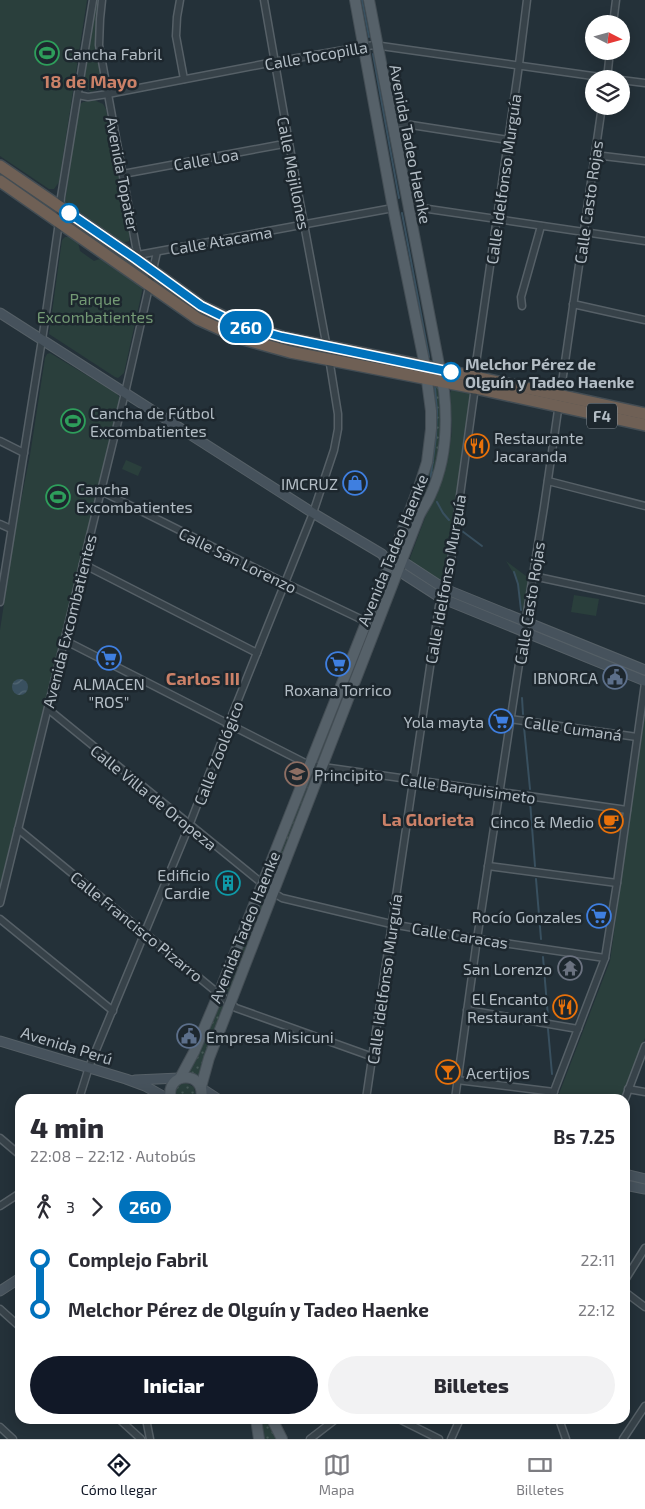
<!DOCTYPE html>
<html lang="es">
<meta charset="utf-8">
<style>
body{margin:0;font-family:"Exo 2",sans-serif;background:#f2f2f3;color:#2b2b33;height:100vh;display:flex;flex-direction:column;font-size:19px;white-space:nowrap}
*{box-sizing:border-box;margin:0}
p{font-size:16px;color:#7c7c81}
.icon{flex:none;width:28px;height:28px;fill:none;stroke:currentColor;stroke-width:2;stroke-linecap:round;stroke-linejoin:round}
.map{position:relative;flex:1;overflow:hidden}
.drawer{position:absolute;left:15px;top:1094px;width:615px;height:330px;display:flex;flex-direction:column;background:#fff;border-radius:15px;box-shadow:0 2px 12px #0003}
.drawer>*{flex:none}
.badge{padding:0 10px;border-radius:16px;font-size:18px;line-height:32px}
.needle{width:32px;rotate:96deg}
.controls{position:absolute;left:585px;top:15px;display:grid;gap:10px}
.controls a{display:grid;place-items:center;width:45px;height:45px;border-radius:50%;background:#fff;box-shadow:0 2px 12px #0003;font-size:25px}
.map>.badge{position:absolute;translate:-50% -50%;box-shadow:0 0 0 2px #fff}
.legs{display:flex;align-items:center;gap:8px;height:55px;padding:0 15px;font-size:16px}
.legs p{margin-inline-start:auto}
.summary{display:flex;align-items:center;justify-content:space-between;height:85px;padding:0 15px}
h1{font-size:28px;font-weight:800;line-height:38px}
.cta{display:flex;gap:10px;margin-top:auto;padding:10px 15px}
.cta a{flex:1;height:58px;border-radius:30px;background:#111827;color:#fff;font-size:20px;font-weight:800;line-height:58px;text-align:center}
.cta a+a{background:#f2f2f3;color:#2b2b33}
ul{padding:0 15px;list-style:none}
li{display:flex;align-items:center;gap:18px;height:50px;font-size:19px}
li i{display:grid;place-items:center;width:8px;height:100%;margin:0 6px;background:currentColor}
li i::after{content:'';width:12px;height:12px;margin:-6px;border:4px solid;border-radius:50%;background:#fff}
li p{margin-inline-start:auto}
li:first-child i{background:linear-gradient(#0000 50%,currentColor 0)}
li:last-child i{background:linear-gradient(currentColor 50%,#0000 0)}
.tab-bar{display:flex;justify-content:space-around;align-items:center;height:70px;border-top:1px solid #e1e1e2;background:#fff;font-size:14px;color:#7c7c81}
.tab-bar a{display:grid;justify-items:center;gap:2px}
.tab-bar .selected{color:#111827}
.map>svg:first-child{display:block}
.grass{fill:url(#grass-dots)}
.park{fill:#2a3f3c}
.water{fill:url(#water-waves)}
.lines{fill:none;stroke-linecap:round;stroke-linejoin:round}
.stream{stroke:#39505f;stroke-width:2}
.street-casing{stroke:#566067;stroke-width:9}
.secondary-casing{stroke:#566067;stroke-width:11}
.primary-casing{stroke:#444e55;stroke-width:12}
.highway-casing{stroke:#434d54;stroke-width:14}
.street{stroke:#374249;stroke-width:6}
.secondary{stroke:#46525c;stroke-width:9}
.primary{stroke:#566169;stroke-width:10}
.highway{stroke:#6f6055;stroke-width:11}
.line-1-casing{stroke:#fff;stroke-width:11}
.line-1{stroke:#0072bc;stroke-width:8}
.stop-1-dot{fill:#fff;stroke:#0072bc;stroke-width:2.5}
.labels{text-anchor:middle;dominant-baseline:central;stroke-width:5;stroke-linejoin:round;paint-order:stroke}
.shield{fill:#1d272e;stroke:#869098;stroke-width:1}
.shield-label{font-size:15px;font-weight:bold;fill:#b3bdc5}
.poi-label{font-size:16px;fill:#b3bdc5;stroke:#1d272e;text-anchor:end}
.street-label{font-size:16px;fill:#b3bdc5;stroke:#1d272e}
.park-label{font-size:16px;fill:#739974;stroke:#1d272e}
.stop-label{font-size:16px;font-weight:bold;fill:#b3bdc5;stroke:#1d272e;text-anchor:start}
.neighbourhood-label{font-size:18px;font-weight:bold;fill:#cb8168;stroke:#1d272e}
</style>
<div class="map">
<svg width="645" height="1439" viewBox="0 0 645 1439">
<defs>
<pattern id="grass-dots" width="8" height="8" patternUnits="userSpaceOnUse" patternTransform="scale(1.25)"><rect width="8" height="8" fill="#2a3f3c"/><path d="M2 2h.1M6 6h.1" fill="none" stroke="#465957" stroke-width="1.8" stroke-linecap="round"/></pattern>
<pattern id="water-waves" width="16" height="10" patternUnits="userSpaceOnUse" patternTransform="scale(1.25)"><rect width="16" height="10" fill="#39505f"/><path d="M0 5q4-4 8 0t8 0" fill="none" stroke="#536774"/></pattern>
</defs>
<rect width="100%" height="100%" fill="#243139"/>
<g class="grass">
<polygon points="72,221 146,272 144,274 70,223"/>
<polygon points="432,383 438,385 441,426 436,464 431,480 416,513 400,555 398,554 417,505"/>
<polygon points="368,631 371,632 320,758 317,760"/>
<polygon points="312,770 316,771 275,878 270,875"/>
<polygon points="261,897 263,897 265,902 229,992 227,992 225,991"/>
<polygon points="217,1005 222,1005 223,1010 203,1060 199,1075 189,1072"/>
<path d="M 186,1083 L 194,1087 L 195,1093 L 193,1099 L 179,1099 C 173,1091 177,1084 186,1083 Z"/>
<polygon points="261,1419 267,1419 277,1439 265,1439"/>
</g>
<g class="park">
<polygon points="0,0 87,0 59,182 54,189 49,189 0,156"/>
<polygon points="97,0 99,0 97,52 102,79 101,85 96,90 91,92 84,86 84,80"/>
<polygon points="94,100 103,104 106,109 130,234 129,241 122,243 67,206 65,202 79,105 83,102"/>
<polygon points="65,237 70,237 78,242 80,251 94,261 102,258 143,287 124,373 118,378 115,377 49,334 62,240"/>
<polygon points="50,353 116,393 120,398 0,885 0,630 15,531 30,455 45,358 47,354"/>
<polygon points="452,389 470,393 471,395 445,580 442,583 411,562 410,558 426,515 437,491 449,454 452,430 450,393"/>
<polygon points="126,460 142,467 138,476 122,469"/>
<polygon points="506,561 530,579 523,614 517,579"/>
<polygon points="574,595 599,599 596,616 571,612"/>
<polygon points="645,711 645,1038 622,1099 557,1099 610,961"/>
</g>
<circle class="water" cx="20" cy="687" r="8"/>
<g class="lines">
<g class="stream">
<polyline points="362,0 369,37"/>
<polyline points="373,54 399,198"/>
<polyline points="402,213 429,357"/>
<polyline points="430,482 436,436 437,411 435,388"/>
<polyline points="437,502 443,513 449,520"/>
<polyline points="462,531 482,546"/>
<polyline points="514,572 518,584 521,610"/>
<polyline points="522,698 523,714"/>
<polyline points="524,727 530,789"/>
<polyline points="530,801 535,866"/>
<polyline points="536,879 541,939"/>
<polyline points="543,957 548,1017"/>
<polyline points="548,1029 552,1074"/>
<polyline points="625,1180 643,1184"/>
</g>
<g class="street-casing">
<g id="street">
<polyline points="102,0 100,19 99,45 136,247 138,255 136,259"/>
<polyline points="180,0 177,17 176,36 184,79"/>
<polyline points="264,0 289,143 327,348"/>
<polyline points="613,24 616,0"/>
<polyline points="607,79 610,51"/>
<polyline points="621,80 645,83"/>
<polyline points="78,95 88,97 108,94 274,62 374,45 614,79"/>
<polyline points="392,122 508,140"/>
<polyline points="595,155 645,161"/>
<polyline points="123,174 289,143"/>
<polyline points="408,206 645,241"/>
<polyline points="138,255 393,208"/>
<polyline points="573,304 645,320"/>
<polyline points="522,306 521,297 541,226"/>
<polyline points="474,377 518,72 527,0"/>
<polyline points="0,441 24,453"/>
<polyline points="548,481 645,506"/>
<polyline points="101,491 285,583 369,623"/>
<polyline points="0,524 11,529"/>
<polyline points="83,564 257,653"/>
<polyline points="533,576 645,600"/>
<polyline points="0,602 44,327 59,222 61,197 93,0"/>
<polyline points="64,640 309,765 627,810"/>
<polyline points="48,709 274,893 282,898 391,924 477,939 605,958"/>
<polyline points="510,719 637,737"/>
<polyline points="18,829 236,1008 373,1057"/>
<polyline points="488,866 617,883"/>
<polyline points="0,903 125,393 157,252"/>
<polyline points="0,919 113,1011"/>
<polyline points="467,1010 578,1029"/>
<polyline points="457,1080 554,1092"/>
<polyline points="628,1089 645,1092"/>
<polyline points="79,1099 89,1067 189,826 228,725 313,513 334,450 338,429 338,414 329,358"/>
<polyline points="366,1099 439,606 448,582 475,387"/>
<polyline points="455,1099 477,939 524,631 544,507 602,106"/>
<polyline points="551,1099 605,958 617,883 645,683"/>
<polyline points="625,1099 645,1046"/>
<polyline points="0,1138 20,1155"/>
<polyline points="0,1206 20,1193"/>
<polyline points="625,1280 645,1248"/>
<polyline points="625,1292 645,1307"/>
<polyline points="0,1309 20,1327"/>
<polyline points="119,1419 141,1439"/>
<polyline points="146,1419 150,1439"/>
<polyline points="399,1419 439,1439"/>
<polyline points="559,1419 566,1439"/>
<polyline points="0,1427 13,1439"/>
<polyline points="310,1439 336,1419"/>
<polyline points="451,1439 460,1419"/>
<polyline points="623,1439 645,1406"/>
</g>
</g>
<g class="secondary-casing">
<g id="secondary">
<polyline points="0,313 313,513 382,554 389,564 399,571 441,598 645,681"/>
<polyline points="396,557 445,589 645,670"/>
<polyline points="0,1041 126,1079 145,1086 168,1099"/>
<polyline points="135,1080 179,1078"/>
<polyline points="201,1088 218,1099"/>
<polyline points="625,1174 645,1179"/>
<polyline points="625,1185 645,1189"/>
<polyline points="0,1291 20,1278"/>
</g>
</g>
<g class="primary-casing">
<g id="primary">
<polyline points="180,1078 194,1052 219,993 393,555 420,484 427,462 431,429 431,411 425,366 393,208 355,0"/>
<path d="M 201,1087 L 209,1058 L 419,516 C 422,509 427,503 430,496 C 446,462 448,427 444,391 L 369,0"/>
<path d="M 171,1099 C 164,1071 207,1070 201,1099"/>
<polyline points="256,1419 259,1439"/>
<polyline points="272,1419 282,1439"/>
</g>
</g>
<g class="highway-casing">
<g id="highway">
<polyline points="0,166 136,259 201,306 242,325 282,337 425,366 645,414"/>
<polyline points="0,181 198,319 240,338 290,352 475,388 645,425"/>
</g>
</g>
<use href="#street" class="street"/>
<use href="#secondary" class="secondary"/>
<use href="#primary" class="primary"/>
<use href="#highway" class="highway"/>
</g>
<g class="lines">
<g class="line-1-casing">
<polyline id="line-1" points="69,213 136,259 201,306 242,326 282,337 451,372"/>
</g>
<use href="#line-1" class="line-1"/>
</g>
<defs>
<g id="stadium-ring" transform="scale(1.25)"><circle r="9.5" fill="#1d272e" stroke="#2e9e5b" stroke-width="1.5"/><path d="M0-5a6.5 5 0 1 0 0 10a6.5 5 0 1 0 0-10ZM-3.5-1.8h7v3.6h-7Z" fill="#2e9e5b"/></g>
<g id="restaurant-ring" transform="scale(1.25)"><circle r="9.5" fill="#1d272e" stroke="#e8710a" stroke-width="1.5"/><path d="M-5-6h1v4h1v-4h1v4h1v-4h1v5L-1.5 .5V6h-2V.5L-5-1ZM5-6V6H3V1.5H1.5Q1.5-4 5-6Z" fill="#e8710a"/></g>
<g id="shop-ring" transform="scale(1.25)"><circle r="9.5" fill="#1d272e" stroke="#3f7fe0" stroke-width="1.5"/><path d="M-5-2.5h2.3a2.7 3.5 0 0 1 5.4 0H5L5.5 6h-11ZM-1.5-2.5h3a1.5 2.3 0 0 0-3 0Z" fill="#3f7fe0"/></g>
<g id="supermarket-ring" transform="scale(1.25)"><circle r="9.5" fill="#1d272e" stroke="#3f7fe0" stroke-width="1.5"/><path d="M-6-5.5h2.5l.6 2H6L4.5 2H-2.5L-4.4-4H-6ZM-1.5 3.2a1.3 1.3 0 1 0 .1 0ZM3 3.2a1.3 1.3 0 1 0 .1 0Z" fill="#3f7fe0"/></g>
<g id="civic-ring" transform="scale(1.25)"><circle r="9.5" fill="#1d272e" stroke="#5c6f8a" stroke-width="1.5"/><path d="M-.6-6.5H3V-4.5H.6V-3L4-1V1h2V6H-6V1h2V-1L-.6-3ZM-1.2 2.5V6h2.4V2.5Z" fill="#5c6f8a"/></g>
<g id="school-ring" transform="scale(1.25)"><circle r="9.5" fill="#1d272e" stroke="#8d6e63" stroke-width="1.5"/><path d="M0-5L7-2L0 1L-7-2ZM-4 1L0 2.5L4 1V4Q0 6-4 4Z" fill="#8d6e63"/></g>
<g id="cafe-ring" transform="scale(1.25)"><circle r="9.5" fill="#1d272e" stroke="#e8710a" stroke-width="1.5"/><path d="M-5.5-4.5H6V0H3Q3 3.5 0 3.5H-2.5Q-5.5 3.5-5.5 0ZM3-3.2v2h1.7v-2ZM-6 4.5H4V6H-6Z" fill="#e8710a"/></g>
<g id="building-ring" transform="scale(1.25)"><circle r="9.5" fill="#1d272e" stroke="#0f9aa8" stroke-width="1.5"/><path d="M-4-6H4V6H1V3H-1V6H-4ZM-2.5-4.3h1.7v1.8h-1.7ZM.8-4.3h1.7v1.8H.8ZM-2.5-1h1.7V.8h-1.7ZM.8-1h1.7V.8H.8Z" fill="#0f9aa8"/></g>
<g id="temple-ring" transform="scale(1.25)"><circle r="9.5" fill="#1d272e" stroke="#6b7280" stroke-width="1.5"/><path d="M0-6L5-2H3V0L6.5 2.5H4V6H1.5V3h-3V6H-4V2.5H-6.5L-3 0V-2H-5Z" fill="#6b7280"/></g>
<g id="bar-ring" transform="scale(1.25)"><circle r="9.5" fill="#1d272e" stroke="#e8710a" stroke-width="1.5"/><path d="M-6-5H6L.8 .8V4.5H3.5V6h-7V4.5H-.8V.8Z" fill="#e8710a"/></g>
</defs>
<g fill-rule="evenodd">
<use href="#stadium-ring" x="47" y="53"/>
<use href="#stadium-ring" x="73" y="421"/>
<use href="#restaurant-ring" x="477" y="446"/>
<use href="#shop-ring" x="355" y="483"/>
<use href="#stadium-ring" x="58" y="497"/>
<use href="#supermarket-ring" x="109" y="658"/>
<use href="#supermarket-ring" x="338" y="664"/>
<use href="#civic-ring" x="615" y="677"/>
<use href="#supermarket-ring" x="501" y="721"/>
<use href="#school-ring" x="297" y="774"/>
<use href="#cafe-ring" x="611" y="821"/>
<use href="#building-ring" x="228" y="883"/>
<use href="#supermarket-ring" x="599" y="916"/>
<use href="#temple-ring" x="570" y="968"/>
<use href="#restaurant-ring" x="565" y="1007"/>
<use href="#civic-ring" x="189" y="1036"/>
<use href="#bar-ring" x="448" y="1072"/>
</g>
<g class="stop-1-dot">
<circle cx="69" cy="213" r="9"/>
<circle cx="451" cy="372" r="9"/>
</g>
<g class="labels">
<rect class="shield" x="587" y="403.5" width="30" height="25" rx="4"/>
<g class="shield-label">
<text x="602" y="416">F4</text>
</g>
<g class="poi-label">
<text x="64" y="53" text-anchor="start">Cancha Fabril</text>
<text x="90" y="412" text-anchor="start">Cancha de Fútbol<tspan x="90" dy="18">Excombatientes</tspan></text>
<text x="494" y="437" text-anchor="start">Restaurante<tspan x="494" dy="18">Jacaranda</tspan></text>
<text x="338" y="483">IMCRUZ</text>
<text x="76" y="488" text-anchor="start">Cancha<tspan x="76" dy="18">Excombatientes</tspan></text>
<text x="598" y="677">IBNORCA</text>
<text x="109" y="683" text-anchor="middle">ALMACEN<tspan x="109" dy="18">"ROS"</tspan></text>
<text x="338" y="689" text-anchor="middle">Roxana Torrico</text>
<text x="484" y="721">Yola mayta</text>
<text x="314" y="774" text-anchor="start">Principito</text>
<text x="594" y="821">Cinco &amp; Medio</text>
<text x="210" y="874">Edificio<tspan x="210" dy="18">Cardie</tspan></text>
<text x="582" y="916">Rocío Gonzales</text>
<text x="552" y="968">San Lorenzo</text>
<text x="548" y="998">El Encanto<tspan x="548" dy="18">Restaurant</tspan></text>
<text x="206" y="1036" text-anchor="start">Empresa Misicuni</text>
<text x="466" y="1072" text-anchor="start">Acertijos</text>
</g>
<g class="street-label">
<text transform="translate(316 55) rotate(-10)">Calle Tocopilla</text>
<text transform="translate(411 144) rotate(79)">Avenida Tadeo Haenke</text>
<text transform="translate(206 159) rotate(-10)">Calle Loa</text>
<text transform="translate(294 173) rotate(79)">Calle Mejillones</text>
<text transform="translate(123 174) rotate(79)">Avenida Topater</text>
<text transform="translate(503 179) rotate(-82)">Calle Idelfonso Murguía</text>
<text transform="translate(588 202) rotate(-82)">Calle Casto Rojas</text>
<text transform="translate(221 240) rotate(-10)">Calle Atacama</text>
<text transform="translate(392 550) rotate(-68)">Avenida Tadeo Haenke</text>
<text transform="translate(238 560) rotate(26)">Calle San Lorenzo</text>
<text transform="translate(445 579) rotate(-80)">Calle Idelfonso Murguía</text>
<text transform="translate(529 603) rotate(-81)">Calle Casto Rojas</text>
<text transform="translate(69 621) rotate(-76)">Avenida Excombatientes</text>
<text transform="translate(573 728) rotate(8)">Calle Cumaná</text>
<text transform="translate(218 753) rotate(-69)">Calle Zoológico</text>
<text transform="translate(468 788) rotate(8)">Calle Barquisimeto</text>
<text transform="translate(154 797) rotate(39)">Calle Villa de Oropeza</text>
<text transform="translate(137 926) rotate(39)">Calle Francisco Pizarro</text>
<text transform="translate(244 927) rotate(-68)">Avenida Tadeo Haenke</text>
<text transform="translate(460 935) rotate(9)">Calle Caracas</text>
<text transform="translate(384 979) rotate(-82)">Calle Idelfonso Murguía</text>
<text transform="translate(67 1045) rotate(17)">Avenida Perú</text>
</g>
<g class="park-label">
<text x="95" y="298">Parque<tspan x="95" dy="18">Excombatientes</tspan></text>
</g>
<g class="stop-label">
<text x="465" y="363">Melchor Pérez de<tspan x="465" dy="18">Olguín y Tadeo Haenke</tspan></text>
</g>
<g class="neighbourhood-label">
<text x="90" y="81">18 de Mayo</text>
<text x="203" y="678">Carlos III</text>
<text x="428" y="819">La Glorieta</text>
</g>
</g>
</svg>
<div class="controls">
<a><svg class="needle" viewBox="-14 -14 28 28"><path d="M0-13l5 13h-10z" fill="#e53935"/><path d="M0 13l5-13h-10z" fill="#7c7c81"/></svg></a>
<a><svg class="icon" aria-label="layers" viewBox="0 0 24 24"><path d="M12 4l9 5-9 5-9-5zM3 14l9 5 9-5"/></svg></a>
</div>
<b class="badge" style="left:246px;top:327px;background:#0072bc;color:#fff">260</b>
<section class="drawer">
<div class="summary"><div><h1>4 min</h1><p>22:08 – 22:12 · Autobús</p></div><b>Bs 7.25</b></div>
<div class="legs"><svg class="icon" aria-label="walk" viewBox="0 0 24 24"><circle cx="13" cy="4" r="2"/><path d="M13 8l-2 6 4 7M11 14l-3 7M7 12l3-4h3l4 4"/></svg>3<svg class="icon" aria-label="forward" viewBox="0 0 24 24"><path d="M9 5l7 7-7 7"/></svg><b class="badge" style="background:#0072bc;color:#fff">260</b></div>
<ul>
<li><i style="color:#0072bc"></i><b>Complejo Fabril</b><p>22:11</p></li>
<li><i style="color:#0072bc"></i><b>Melchor Pérez de Olguín y Tadeo Haenke</b><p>22:12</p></li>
</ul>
<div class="cta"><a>Iniciar</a><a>Billetes</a></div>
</section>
</div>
<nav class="tab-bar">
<a class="selected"><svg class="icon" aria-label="directions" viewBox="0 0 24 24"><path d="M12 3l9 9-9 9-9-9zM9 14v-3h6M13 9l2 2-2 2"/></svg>Cómo llegar</a>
<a><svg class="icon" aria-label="map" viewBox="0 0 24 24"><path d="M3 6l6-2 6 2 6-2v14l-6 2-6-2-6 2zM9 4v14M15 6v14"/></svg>Mapa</a>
<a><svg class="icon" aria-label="tickets" viewBox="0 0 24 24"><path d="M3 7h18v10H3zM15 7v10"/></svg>Billetes</a>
</nav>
